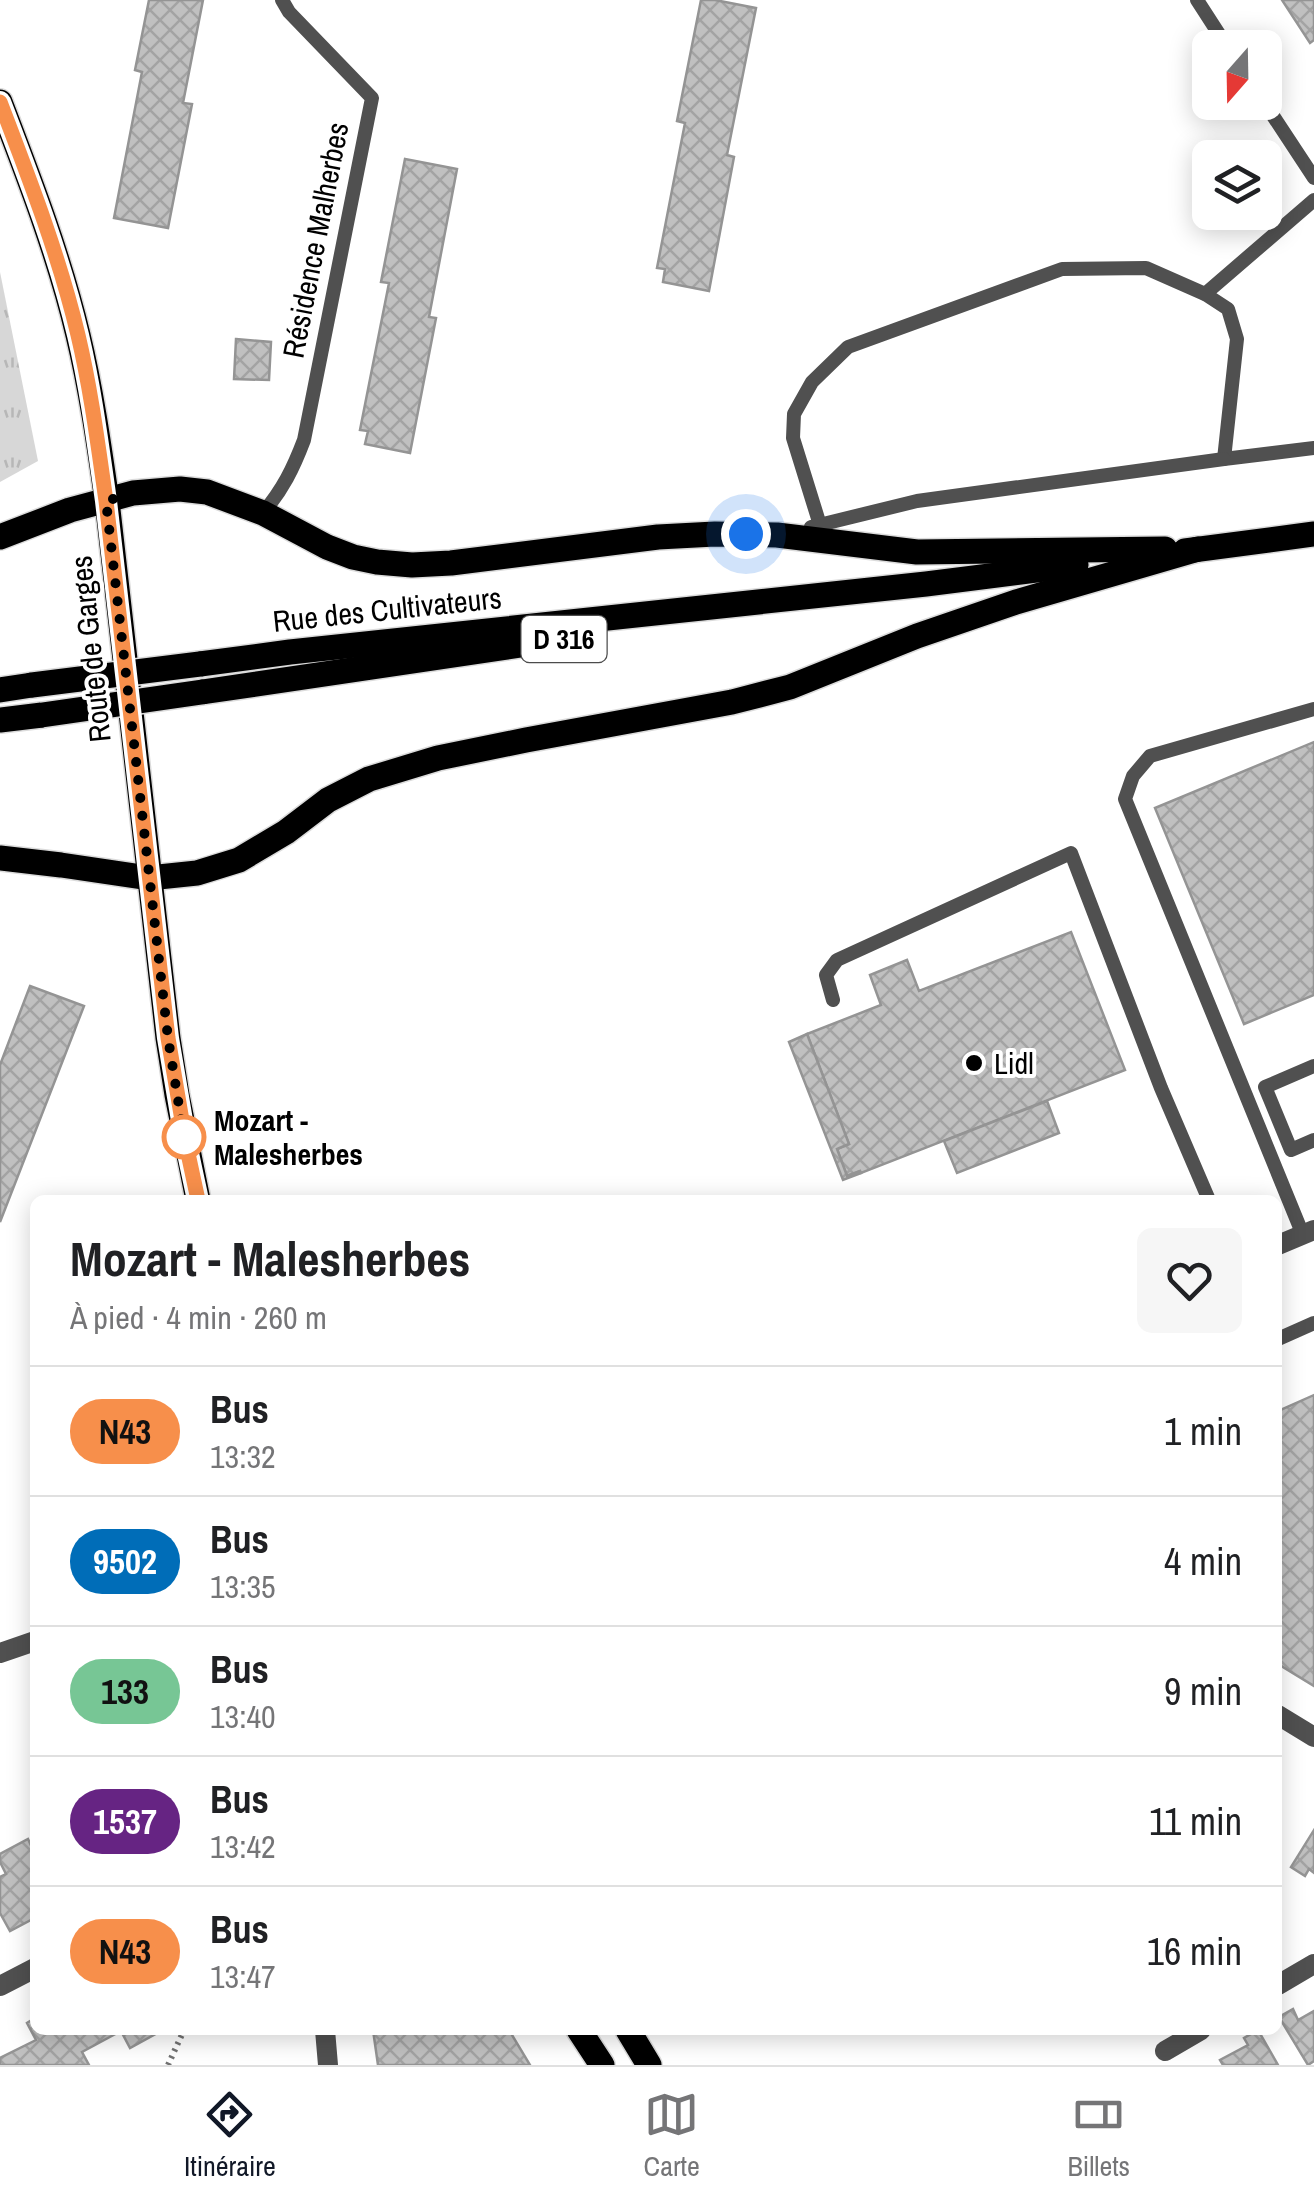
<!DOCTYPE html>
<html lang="fr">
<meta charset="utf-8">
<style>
body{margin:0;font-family:"Archivo Narrow",sans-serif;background:#f6f6f6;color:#202124;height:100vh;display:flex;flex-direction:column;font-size:38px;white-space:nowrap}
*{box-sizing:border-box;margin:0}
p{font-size:32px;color:#757577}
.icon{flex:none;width:55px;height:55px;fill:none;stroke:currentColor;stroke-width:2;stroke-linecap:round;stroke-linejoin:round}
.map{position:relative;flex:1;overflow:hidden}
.details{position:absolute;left:30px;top:1195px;width:1252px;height:840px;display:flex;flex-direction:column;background:#fff;border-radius:15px;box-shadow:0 5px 25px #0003}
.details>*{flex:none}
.badge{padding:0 20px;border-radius:32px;font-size:35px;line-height:65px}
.needle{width:65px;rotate:200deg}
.fabs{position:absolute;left:1192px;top:30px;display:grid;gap:20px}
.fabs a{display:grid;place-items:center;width:90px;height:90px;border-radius:15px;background:#fff;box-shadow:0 5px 25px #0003;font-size:50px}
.you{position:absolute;width:50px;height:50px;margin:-25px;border:8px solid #fff;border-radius:50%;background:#1a73e8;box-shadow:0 0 0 15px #1a73e833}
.map>.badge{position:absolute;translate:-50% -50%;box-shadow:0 0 0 5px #fff}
.round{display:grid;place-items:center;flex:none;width:105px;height:105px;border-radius:15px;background:#f6f6f6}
.headline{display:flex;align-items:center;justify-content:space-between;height:170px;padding:0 40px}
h1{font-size:48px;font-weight:800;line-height:75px}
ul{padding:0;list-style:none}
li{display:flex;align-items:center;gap:30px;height:130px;padding:0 40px;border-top:2px solid #e0e0e0}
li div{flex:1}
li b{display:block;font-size:38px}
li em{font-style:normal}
li .badge{min-width:110px;font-weight:700;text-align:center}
.tab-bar{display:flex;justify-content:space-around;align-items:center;height:140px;border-top:2px solid #e0e0e0;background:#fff;font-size:28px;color:#757577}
.tab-bar a{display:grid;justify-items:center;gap:5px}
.tab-bar .active{color:#111827}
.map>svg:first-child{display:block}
.grass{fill:url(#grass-tufts)}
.building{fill:url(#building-cross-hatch);stroke:#949494;stroke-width:2.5}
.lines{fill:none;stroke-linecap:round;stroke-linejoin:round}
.primary-casing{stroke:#dbdbdb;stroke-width:28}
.path{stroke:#727272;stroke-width:6;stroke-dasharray:2.5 5;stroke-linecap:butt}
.service{stroke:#505050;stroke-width:14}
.minor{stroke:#505050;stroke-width:20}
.primary{stroke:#000;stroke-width:25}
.primary-bridge-casing{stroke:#dbdbdb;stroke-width:28;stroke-linecap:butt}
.primary-bridge{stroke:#000;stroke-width:25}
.line-casing{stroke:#fff;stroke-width:22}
.line{stroke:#f78f4b;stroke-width:15}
.walk{stroke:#000;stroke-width:10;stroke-dasharray:0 18}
.poi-dot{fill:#000;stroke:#fff;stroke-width:4}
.stop-dot{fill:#fff;stroke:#f78f4b;stroke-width:5}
.labels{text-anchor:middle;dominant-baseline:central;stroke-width:8;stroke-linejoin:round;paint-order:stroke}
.shield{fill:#fff;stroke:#4c4c4c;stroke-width:2.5}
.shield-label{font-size:28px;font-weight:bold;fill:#000}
.street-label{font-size:30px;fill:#000;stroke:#fff}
.poi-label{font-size:30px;fill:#000;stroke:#fff;text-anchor:start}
.stop-label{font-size:30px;font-weight:bold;fill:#000;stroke:#fff;text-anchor:start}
</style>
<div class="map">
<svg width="1314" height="2065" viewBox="0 0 1314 2065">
<defs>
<pattern id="grass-tufts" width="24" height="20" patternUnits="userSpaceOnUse" patternTransform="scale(2.5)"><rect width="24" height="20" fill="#d7d7d7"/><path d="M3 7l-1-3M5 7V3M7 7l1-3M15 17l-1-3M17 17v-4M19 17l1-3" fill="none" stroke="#b7b7b7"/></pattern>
<pattern id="building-cross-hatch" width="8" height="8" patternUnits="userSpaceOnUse" patternTransform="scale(2.5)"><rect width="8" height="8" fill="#c0c0c0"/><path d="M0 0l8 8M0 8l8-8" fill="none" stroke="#a3a3a3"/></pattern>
</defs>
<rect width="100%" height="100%" fill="#fff"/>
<polygon class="grass" points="0,272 38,461 0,482"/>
<g class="building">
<polygon points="149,0 203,0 183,103 192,104 168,228 114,218 142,72 135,70"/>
<polygon points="701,0 715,0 756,8 727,155 734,157 709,291 663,282 665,269 657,268 685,123 677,121"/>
<polygon points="1282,0 1314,0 1314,40 1310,43"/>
<polygon points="405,159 457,169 429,317 436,318 410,453 365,444 368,431 360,430 389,283 381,282"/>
<polygon points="236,339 271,342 269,380 234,379"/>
<polygon points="1314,742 1314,995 1244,1024 1155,808"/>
<polygon points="1071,932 1125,1070 861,1173 860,1171 847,1176 837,1149 849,1144 807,1034 881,1005 870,975 907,960 919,991"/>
<polygon points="30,986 84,1006 0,1222 0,1065"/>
<polygon points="807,1034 849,1144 837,1149 847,1176 860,1171 861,1173 843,1180 789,1042"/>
<polygon points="1047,1101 1059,1133 957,1173 944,1141"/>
<polygon points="1314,1395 1314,1686 1278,1664 1278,1411"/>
<polygon points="1314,1830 1314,1873 1309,1869 1305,1876 1291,1867"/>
<polygon points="28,1839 35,1854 35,1928 31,1920 10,1931 0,1913 0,1877 6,1874 0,1862 0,1854"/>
<polygon points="1293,2009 1298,2020 1314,2011 1314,2061 1308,2065 1279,2017"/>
<polygon points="35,2018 35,2030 161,2031 130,2048 121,2031 82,2052 89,2065 0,2065 0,2058 36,2040 27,2023"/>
<polygon points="373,2030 509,2030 530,2065 378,2065"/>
<polygon points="1258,2030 1278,2065 1223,2065 1220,2060 1248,2045 1244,2038"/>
</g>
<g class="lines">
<g class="primary-casing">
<g id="primary">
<path d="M 0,102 C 29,178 59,255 78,335 C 91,389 99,445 107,501 L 168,1038 L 177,1095 L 198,1200"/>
<polyline points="0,537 70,510 133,493 180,489 207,492 263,513 327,547 353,557 377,562 412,565 451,563 658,537 715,534 777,535 917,552 1165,549"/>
<polyline points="1185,551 1314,534"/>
<polyline points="200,664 290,652 926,584 1076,565"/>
<polyline points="0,690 32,685"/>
<polyline points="202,692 568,638"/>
<polyline points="0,720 42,715"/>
<polyline points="0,858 61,865 149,878 197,873 239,860 286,832 328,800 369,779 438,758 526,740 732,702 790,687 917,636 1016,602 1198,549"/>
<polyline points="579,2030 602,2065"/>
<polyline points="628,2030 649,2065"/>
</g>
</g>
<polyline class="path" points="168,2065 184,2030"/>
<g class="service">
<polyline points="1197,0 1228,48"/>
<polyline points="1264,102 1314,178"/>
<polyline points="1205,294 1314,200"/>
<path d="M 263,513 C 283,489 293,469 304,440 L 372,98 L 289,12 L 282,0"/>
<polyline points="820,525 793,438 794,414 812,382 848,347 1062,269 1146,268 1205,294 1228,309 1237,339 1224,459 1314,448"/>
<polyline points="811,527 917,501 1224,459"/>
<polyline points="833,1000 826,975 837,960 1071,853 1161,1088 1209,1200"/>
<polyline points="1314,1066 1265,1087 1291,1150 1314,1140"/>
<polyline points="1303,1235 1125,799 1133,776 1150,756 1314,709"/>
<polyline points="1278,1339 1314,1323"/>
</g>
<g class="minor">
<polyline points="1278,1245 1314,1230"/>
<polyline points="0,1653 35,1641"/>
<polyline points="1278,1715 1314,1737"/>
<polyline points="1278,1985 1314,1964"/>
<polyline points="0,1986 35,1968"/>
<polyline points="325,2030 328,2065"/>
<polyline points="1165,2051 1201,2030"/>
</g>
<use href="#primary" class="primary"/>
<g class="primary-bridge-casing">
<g id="primary-bridge">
<polyline points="32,685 200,664"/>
<polyline points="42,715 202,692"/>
</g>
</g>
<use href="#primary-bridge" class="primary-bridge"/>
</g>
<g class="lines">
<g class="line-casing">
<path id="line" d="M 0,102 C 29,178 59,255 78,335 C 91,390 98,445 106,501 L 168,1038 L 186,1144 L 198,1200"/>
</g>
<use href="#line" class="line"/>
<path class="walk" d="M 184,1137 L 168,1038 L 106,501 C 184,478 226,493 296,530 C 323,544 350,559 381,563 C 427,568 472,560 518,554 C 594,545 669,533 746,534"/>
</g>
<circle class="poi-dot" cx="974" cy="1063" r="10"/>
<circle class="stop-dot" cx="184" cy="1137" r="20"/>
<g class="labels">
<rect class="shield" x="521.5" y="616" width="85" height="46" rx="8"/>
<g class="shield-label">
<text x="564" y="639">D 316</text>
</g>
<g class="street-label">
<text transform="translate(315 240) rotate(-79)">Résidence Malherbes</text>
<text transform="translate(387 609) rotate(-6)">Rue des Cultivateurs</text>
<text transform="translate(90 649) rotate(-96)">Route de Garges</text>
</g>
<g class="poi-label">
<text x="994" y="1063">Lidl</text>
</g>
<g class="stop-label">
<text x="214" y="1120">Mozart -<tspan x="214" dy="34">Malesherbes</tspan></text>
</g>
</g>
</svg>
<div class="fabs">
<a><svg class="needle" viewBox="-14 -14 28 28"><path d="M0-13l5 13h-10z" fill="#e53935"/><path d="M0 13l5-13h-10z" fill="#757577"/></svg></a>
<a><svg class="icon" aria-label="layers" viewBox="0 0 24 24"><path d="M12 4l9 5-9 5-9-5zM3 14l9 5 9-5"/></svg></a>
</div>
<div class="you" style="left:746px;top:534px"></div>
<section class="details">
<div class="headline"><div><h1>Mozart - Malesherbes</h1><p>À pied · 4 min · 260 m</p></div><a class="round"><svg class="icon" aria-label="heart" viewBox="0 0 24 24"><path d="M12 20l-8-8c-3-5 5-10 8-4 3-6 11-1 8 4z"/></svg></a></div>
<ul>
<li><span class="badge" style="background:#f78f4b;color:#111">N43</span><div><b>Bus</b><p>13:32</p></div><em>1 min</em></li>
<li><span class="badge" style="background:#006db8;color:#fff">9502</span><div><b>Bus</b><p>13:35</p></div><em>4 min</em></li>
<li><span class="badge" style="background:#77c695;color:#111">133</span><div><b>Bus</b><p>13:40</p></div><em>9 min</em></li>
<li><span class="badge" style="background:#662483;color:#fff">1537</span><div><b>Bus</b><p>13:42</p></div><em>11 min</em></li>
<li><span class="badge" style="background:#f78f4b;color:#111">N43</span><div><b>Bus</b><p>13:47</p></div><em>16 min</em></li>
</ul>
</section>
</div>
<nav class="tab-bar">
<a class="active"><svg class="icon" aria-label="directions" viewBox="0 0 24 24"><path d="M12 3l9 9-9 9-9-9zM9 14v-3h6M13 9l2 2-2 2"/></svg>Itinéraire</a>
<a><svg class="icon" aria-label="map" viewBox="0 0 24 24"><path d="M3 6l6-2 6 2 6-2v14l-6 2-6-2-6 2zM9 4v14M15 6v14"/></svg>Carte</a>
<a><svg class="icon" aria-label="tickets" viewBox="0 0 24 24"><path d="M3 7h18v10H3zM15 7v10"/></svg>Billets</a>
</nav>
